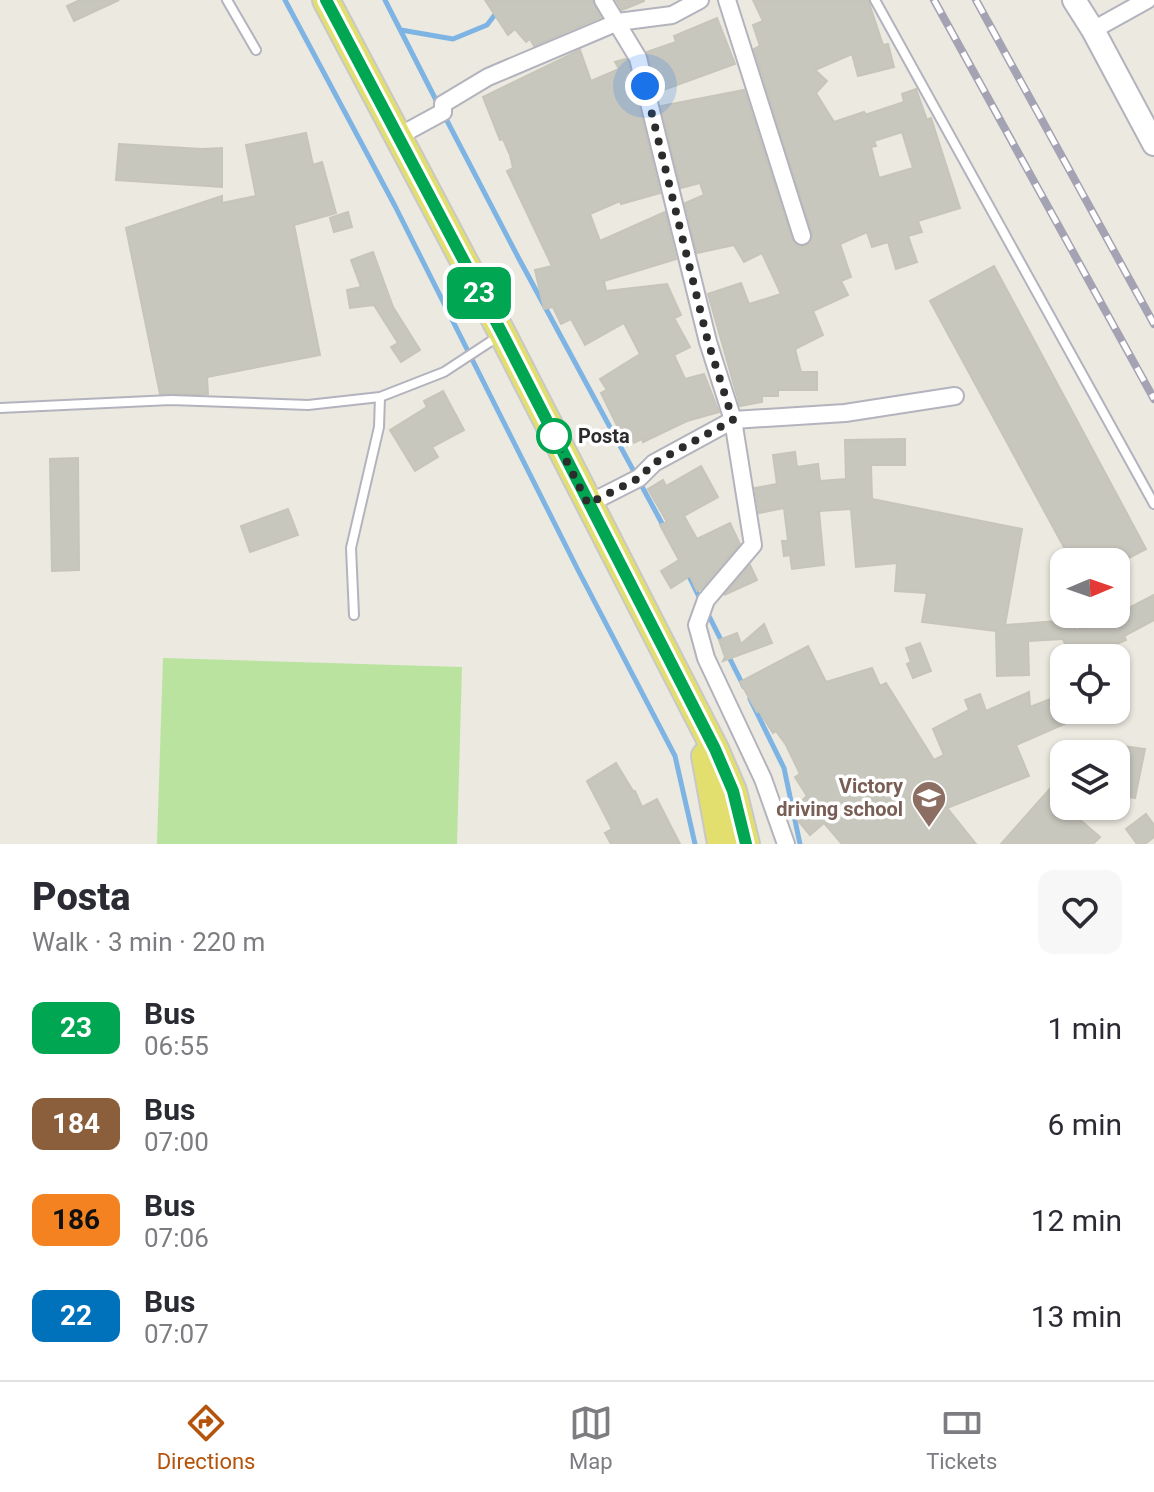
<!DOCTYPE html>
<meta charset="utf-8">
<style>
body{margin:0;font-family:Roboto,sans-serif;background:#f7f7f7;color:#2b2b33;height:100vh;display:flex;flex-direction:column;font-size:30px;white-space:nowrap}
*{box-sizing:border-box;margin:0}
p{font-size:26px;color:#7c7c81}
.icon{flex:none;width:44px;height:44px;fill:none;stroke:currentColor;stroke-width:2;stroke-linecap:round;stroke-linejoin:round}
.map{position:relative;height:844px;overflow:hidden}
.details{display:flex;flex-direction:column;background:#fff;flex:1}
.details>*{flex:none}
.badge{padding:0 16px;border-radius:12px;font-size:28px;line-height:52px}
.needle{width:52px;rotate:88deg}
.tools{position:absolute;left:1050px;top:548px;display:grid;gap:16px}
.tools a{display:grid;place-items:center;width:80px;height:80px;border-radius:16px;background:#fff;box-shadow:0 2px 6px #0004;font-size:40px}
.you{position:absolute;width:40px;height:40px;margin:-20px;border:6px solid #fff;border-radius:50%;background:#1a73e8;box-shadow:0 0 0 12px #1a73e833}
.map>.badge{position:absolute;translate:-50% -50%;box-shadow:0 0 0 4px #fff}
.round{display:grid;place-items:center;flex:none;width:84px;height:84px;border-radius:16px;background:#f7f7f7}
.head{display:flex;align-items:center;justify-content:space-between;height:136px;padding:0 32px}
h1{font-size:38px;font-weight:800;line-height:60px}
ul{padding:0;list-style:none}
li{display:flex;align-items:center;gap:24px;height:96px;padding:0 32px}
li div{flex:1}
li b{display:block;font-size:30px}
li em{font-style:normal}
li .badge{min-width:88px;font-weight:700;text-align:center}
.tab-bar{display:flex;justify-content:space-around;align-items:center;height:112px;border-top:2px solid #e1e1e2;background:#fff;font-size:22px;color:#7c7c81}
.tab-bar a{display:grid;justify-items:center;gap:4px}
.tab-bar .on{color:#b45309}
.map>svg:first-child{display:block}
.pitch{fill:#b9e39f}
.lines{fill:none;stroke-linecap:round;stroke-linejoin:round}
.stream{stroke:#7eb4e3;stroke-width:5}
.building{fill:#c8c7be;stroke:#c7c5b9;stroke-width:2;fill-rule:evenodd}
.lane-casing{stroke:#b3b3be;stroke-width:12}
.street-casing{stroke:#b3b3be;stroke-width:20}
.secondary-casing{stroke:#b3b3be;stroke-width:26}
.primary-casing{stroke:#c8c8c8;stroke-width:30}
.lane{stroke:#fff;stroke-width:8}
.street{stroke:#fff;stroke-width:16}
.secondary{stroke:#fff;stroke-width:22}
.primary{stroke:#e3df6e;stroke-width:26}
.rail-casing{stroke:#a4a3b4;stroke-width:8}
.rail{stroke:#fff;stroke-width:5;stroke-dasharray:15;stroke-linecap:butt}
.line-casing{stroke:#fff;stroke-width:18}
.line{stroke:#00a651;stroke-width:12}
.walk{stroke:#2c2c2c;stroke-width:8;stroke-dasharray:0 14.4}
.stop-dot{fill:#fff;stroke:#00a651;stroke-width:4}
.labels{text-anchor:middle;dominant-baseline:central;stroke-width:7;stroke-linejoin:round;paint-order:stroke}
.stop-label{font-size:20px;font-weight:bold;fill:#2c2c2c;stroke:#fff;text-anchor:start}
.education-label{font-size:20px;font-weight:bold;fill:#785e54;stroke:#fff;text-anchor:end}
</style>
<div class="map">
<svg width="1154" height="844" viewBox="0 0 1154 844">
<rect width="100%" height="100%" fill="#ece9e0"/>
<polygon class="pitch" points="163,658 462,667 457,844 157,844"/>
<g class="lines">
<g class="stream">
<polyline points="285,0 395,206 578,570 675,756 695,844"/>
<polyline points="385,0 439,106"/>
<polyline points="401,30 453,39 487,25 497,12"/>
<polyline points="444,115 518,257 665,529"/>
<polyline points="686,570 701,601"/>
<polyline points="706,610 723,644"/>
<polyline points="727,653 744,687"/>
<polyline points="750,699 784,768 800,844"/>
</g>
</g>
<g class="building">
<polygon points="80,0 119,0 74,21 67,6"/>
<polygon points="485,0 592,0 601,17 534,46 530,39 526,42 515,29 508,35"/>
<polygon points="616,0 644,0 644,1 622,10"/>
<path d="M 753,0 L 868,0 L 883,45 L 888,44 L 894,67 L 858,76 L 852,54 L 815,70 L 827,81 L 816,93 L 834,122 L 864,112 L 869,117 L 868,114 L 904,102 L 902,94 L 916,89 L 927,120 L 931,118 L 960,208 L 918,221 L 922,232 L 908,236 L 917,262 L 896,269 L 888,242 L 872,247 L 867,232 L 840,244 L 851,277 L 841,281 L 848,295 L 813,311 L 823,335 L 795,349 L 801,372 L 817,372 L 817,390 L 778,390 L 778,396 L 762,396 L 762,402 L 740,406 L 708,294 L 741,283 L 749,304 L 781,294 L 762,253 L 744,262 L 734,245 L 697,253 L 685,203 L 704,195 L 700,183 L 681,188 L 661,106 L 744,90 L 792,239 L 800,247 L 811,243 L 812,233 L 754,49 L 760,46 L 753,25 L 763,21 ZM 902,132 L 913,168 L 879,178 L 871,147 L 876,146 L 874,141 Z"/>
<polygon points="717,18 735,64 658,92 647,52 676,42 674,36"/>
<polygon points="580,50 591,81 619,69 615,62 626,59 628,62 660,193 621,204 620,201 590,214 600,241 665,212 676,259 604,281 606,291 667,284 681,315 674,318 690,347 674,355 685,379 704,374 719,412 687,421 643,442 642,439 627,446 601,393 607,390 600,379 640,354 624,323 585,345 571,319 561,324 553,307 544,309 535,270 552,266 507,171 513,168 510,155 503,139 500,140 483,97"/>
<polygon points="306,133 313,165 322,162 336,213 294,225 320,355 207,377 208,394 160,394 126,228 222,196 222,203 256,196 246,145"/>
<polygon points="119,144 202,149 222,148 222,187 116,180"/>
<polygon points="348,212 352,227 334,232 330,218"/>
<polygon points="373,252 393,307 420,350 401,362 391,347 398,343 374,305 350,308 347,290 361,287 351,260"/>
<polygon points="994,266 1146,549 1121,562 1072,562 930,301"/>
<polygon points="443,391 464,430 432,447 438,457 415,471 390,430 427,407 424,401"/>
<polygon points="905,439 905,465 871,465 872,499 1022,529 1005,625 1058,621 1056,614 1071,614 1076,630 1100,623 1154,595 1154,620 1124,636 1126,640 1103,650 1106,658 1071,658 1063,639 1028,641 1029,675 997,676 996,631 922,622 927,593 895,591 897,563 856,567 851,509 819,511 824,565 792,569 790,555 784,556 782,541 788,541 784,508 759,513 755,488 777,484 773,455 795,452 797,467 818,464 820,481 846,479 845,440"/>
<polygon points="78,458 79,570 52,571 50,459"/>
<polygon points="701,466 718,497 684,516 697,539 730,523 740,544 701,589 697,591 690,576 671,588 661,571 679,560 660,525 667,522 648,489 663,480 666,486"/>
<polygon points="288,509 298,535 250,552 241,526"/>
<polygon points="750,565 757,580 724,595"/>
<polygon points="764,624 772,643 723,661 725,657 719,640 737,633 741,644"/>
<polygon points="920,643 931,671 913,678 907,664 911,662 906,648"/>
<polygon points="808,646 826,682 872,668 880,686 886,683 934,760 944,755 933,729 969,710 965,700 980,694 986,711 1029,692 1030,707 1058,696 1069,722 1016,745 1029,776 947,808 976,844 842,844 824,823 810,835 790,811 807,796 795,777 800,774 786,745 776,731 773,733 759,711 757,712 740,682"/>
<polygon points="1116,745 1145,749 1135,798 1116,794"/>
<polygon points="616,763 633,791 635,791 642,807 657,799 680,844 611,844 605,833 612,829 587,781"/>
<polygon points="1064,773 1064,806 1100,837 1093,844 1001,844"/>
<polygon points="1146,814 1154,825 1154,837 1145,844 1137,844 1126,829"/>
</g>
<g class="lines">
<g class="lane-casing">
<g id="lane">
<polyline points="227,0 256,50"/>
<polyline points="875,0 1154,504"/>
<polyline points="0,408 171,400 308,405 380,397 444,372 499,336"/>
<polyline points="354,615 351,548 379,427 380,397"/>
</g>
</g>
<g class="street-casing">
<g id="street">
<polyline points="603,0 638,58 708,342 733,420 753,545 706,600 697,625 706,658 763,779 786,844"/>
<polyline points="727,0 802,236"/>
<polyline points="1093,30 1147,0"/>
<polyline points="397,137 443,112 443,104 488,77 618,22 672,15 700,0"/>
<polyline points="588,504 639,478 654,463 733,420 845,413 955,396"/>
</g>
</g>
<g class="secondary-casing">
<polyline id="secondary" points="1074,0 1093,30 1154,144"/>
</g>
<g class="primary-casing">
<g id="primary">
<polyline points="326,0 502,333 715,749 733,791 746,844"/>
<polyline points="705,756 721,844"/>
</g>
</g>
<use href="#lane" class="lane"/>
<use href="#street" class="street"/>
<use href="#secondary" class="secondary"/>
<use href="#primary" class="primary"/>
<g class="rail-casing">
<g id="rail">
<polyline points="934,0 1154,399"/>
<polyline points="976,0 1154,324"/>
</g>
</g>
<use href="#rail" class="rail"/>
</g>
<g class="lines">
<g class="line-casing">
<polyline id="line" points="326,0 502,333 715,749 733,791 746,844"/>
</g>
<use href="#line" class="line"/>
<polyline class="walk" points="554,436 588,504 639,478 654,463 733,420 708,342 645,86"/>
</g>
<defs>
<g id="school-pin" transform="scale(1.8)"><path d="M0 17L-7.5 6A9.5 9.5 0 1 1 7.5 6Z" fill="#8d6e63" stroke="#fff"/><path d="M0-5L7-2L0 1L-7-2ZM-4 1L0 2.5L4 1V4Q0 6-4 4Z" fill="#fff"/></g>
</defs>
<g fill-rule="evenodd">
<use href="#school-pin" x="929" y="798"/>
</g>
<circle class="stop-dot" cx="554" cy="436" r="16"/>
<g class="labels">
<g class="stop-label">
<text x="578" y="436">Posta</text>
</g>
<g class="education-label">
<text x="903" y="786">Victory<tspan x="903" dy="23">driving school</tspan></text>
</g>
</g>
</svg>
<div class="tools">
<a><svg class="needle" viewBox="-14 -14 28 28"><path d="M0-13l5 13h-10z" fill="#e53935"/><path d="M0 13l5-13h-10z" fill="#7c7c81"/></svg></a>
<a><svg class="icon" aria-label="locate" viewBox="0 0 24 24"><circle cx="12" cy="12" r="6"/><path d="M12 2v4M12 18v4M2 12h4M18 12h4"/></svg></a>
<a><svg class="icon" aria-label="layers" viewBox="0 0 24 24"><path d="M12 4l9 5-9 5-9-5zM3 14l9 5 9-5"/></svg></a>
</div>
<div class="you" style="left:645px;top:86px"></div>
<b class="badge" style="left:479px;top:293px;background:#00a651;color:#fff">23</b>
</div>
<section class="details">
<div class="head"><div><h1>Posta</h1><p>Walk · 3 min · 220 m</p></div><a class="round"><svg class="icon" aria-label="heart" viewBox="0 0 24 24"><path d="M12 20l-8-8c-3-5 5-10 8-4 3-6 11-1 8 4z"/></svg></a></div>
<ul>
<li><span class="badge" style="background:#00a651;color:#fff">23</span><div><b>Bus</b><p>06:55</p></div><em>1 min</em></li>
<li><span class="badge" style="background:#8b5e3c;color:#fff">184</span><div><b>Bus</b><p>07:00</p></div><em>6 min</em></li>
<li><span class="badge" style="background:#f58220;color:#111">186</span><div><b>Bus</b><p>07:06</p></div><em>12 min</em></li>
<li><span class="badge" style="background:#0072bc;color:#fff">22</span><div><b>Bus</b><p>07:07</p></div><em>13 min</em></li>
</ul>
</section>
<nav class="tab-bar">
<a class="on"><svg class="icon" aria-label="directions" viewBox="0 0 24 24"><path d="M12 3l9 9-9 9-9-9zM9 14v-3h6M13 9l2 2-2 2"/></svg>Directions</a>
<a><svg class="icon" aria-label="map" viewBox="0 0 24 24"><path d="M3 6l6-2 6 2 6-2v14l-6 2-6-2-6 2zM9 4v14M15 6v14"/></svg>Map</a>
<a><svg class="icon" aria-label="tickets" viewBox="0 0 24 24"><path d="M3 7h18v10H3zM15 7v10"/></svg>Tickets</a>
</nav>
